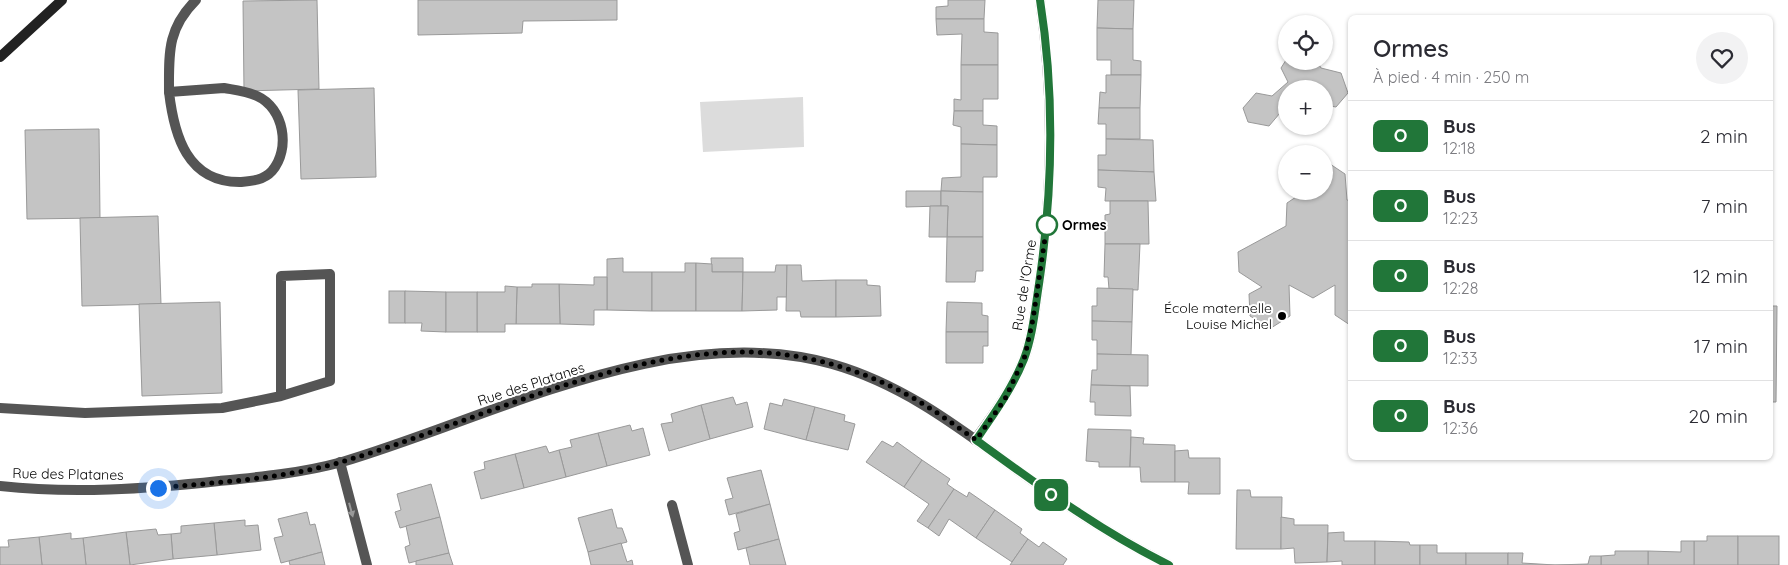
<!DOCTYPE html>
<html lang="fr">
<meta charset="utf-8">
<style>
body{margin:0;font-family:Quicksand,sans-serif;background:#f2f2f3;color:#2b2b33;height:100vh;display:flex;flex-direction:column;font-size:19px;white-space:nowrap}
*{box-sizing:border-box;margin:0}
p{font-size:16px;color:#7c7c81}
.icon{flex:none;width:28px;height:28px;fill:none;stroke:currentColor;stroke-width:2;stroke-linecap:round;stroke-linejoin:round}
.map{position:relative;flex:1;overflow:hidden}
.drawer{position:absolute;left:1348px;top:15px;width:425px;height:445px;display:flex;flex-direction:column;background:#fff;border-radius:8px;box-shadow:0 1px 4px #0004}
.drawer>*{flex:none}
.badge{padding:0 10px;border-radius:8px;font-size:18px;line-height:32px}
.controls{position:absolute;left:1278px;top:15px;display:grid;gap:10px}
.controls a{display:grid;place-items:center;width:55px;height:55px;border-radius:50%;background:#fff;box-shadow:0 1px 4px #0004;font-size:25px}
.you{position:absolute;width:25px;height:25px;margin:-12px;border:4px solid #fff;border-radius:50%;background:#1a73e8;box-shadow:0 0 0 8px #1a73e833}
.map>.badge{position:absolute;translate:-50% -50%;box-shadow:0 0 0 2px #fff}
.round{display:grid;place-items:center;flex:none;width:52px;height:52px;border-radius:26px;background:#f2f2f3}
.head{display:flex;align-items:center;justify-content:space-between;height:85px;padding:0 25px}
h1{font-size:24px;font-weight:600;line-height:38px}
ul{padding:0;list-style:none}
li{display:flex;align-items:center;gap:15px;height:70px;padding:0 25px;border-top:1px solid #e1e1e2}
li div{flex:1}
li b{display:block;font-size:19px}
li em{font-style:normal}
li .badge{min-width:55px;font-weight:700;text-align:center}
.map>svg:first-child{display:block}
.green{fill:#dcdcdc}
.building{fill:#c4c4c4;stroke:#999}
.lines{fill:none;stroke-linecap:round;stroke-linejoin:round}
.lane{stroke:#555;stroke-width:10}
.street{stroke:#555;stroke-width:10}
.secondary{stroke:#222;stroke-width:10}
.oneway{fill:#999}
.line-casing{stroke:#fff;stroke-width:11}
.line{stroke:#217639;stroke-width:8}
.walk{stroke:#000;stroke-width:5;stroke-dasharray:0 9}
.stop-dot{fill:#fff;stroke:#217639;stroke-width:2.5}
.poi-dot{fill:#000;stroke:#fff;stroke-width:2}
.labels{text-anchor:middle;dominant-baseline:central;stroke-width:4;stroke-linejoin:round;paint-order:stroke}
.stop-label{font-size:14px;font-weight:bold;fill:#000;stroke:#fff;text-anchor:start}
.street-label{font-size:14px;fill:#000;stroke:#fff}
.poi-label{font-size:14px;fill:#000;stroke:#fff;text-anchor:end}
</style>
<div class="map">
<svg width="1788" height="565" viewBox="0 0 1788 565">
<rect width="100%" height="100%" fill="#fff"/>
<polygon class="green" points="803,97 804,147 703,152 700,102"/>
<g class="building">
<polygon points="317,0 319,89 244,91 243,1"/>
<polygon points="418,0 617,0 617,20 523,21 522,33 418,35"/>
<polygon points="948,0 985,0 984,19 936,19 936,7 948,6"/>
<polygon points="1098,0 1134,0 1133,29 1097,28"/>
<polygon points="936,19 984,19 984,32 998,33 998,65 961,65 962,34 937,35"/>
<polygon points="1097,28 1133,29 1133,60 1141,61 1141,75 1111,75 1111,60 1097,60"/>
<polygon points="1286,60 1317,61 1321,68 1341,73 1348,93 1336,107 1324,105 1324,89 1286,89 1286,113 1280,113 1269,126 1248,122 1243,108 1256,93 1272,96 1288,82 1281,68"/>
<polygon points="961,65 998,65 998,99 983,99 983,111 954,111 954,99 961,100"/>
<polygon points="1106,75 1141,75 1140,108 1099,108 1100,92 1106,93"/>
<polygon points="374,88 376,177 301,179 298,90"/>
<polygon points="1099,108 1140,108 1140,139 1106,139 1106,124 1098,124"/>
<polygon points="954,111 983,111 983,125 997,126 997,145 961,144 961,127 953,125"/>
<polygon points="99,129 100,218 27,219 25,130"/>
<polygon points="1106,139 1153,140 1154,172 1098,170 1098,155 1106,155"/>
<polygon points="961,144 997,145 997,177 983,177 983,192 941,191 942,178 961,177"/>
<polygon points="1324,160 1345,174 1347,200 1350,201 1350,325 1335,315 1335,285 1313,298 1289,285 1290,316 1271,328 1250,316 1249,294 1262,287 1239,272 1238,252 1286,226 1287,203 1299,195 1297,191 1324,191"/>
<polygon points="1098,170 1154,172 1156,201 1105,201 1106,188 1098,187"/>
<polygon points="906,191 941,191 941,206 906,207"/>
<polygon points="941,191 983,192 983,237 947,237 948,206 941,206"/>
<polygon points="1110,201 1148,201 1149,244 1105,244 1105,215 1110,214"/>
<polygon points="930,206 948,206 947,237 929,237"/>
<polygon points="158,216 161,304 82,306 80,218"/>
<polygon points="947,237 983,237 983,271 976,271 975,282 946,282"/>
<polygon points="1105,244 1140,244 1138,290 1109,289 1108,277 1104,277"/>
<polygon points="623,258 623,272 652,272 652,311 607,310 607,259"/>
<polygon points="711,258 743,258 743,272 712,272"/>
<polygon points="685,263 696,263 696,311 652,311 652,272 685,272"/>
<polygon points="696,263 712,264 712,272 743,272 742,311 696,311"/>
<polygon points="1770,264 1771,306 1777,306 1776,402 1770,402"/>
<polygon points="776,265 787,265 787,297 777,297 777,310 742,311 743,272 775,272"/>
<polygon points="787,265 801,265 802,281 836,280 836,317 801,317 800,311 786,311"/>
<polygon points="594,277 607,277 607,310 594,310 594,325 560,324 559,284 594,285"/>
<polygon points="836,280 867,280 867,285 880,286 881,316 836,317"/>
<polygon points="532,284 559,284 560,324 516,324 517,287 532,287"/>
<polygon points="505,286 517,287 516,324 505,324 505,332 477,332 477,292 505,292"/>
<polygon points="1097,288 1133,289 1132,322 1092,321 1092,306 1097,306"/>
<rect x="389" y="291" width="16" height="32"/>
<polygon points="405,291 446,292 446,332 421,331 422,323 405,323"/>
<rect x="446" y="292" width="31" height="40"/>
<polygon points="220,302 222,393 142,396 139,304"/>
<polygon points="947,302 982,303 982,315 988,316 988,332 946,332"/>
<polygon points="1092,321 1132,322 1131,355 1097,354 1097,340 1092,340"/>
<polygon points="946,332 988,332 988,346 983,346 983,363 946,363"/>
<polygon points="1097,354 1148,355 1148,386 1091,385 1092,370 1097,370"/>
<polygon points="1091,385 1130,386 1131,416 1095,415 1095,402 1090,402"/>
<polygon points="733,397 736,405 747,402 753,427 710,439 701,405"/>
<polygon points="784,399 815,407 806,440 764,429 770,403 782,406"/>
<polygon points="701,405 710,439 669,451 661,424 673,422 671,414"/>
<polygon points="815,407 845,415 844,421 855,424 848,450 806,440"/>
<polygon points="630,425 632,431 643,428 650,455 607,466 598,433"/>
<polygon points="1088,429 1131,430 1130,467 1099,467 1099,462 1086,461"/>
<polygon points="598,433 607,466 566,477 559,450 572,447 570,440"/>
<polygon points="1131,437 1144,438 1143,444 1175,445 1175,482 1141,482 1140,467 1130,467"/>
<polygon points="882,441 893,447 897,442 922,460 904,487 866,462"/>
<polygon points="546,446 549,453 559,450 566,477 524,488 515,454"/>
<polygon points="1188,450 1189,458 1220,458 1220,494 1188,494 1189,482 1175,482 1175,451"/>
<polygon points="515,454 524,488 481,499 474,472 485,469 484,462"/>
<polygon points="922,460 950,479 947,484 954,489 928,528 917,521 929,504 904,487"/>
<polygon points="761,470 770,504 729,515 725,500 733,498 727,478"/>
<polygon points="431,484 440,517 400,528 395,512 401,510 397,494"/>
<polygon points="954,489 967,497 969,492 995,510 976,538 949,519 939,536 928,528"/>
<polygon points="1237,490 1250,490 1251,497 1282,497 1281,549 1236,549"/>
<polygon points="770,504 779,539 738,550 734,533 740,531 736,514"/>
<polygon points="612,509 617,528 622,528 627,542 588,552 578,518"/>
<polygon points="995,510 1022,529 1020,533 1028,539 1012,562 976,538"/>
<polygon points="307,512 310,525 315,524 322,552 281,563 274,538 283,536 278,519"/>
<polygon points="440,517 449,553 409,563 405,547 410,545 406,526"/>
<polygon points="1281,517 1294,519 1294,525 1328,525 1327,562 1295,563 1294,548 1281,549"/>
<polygon points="245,520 245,526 258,525 261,550 217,555 214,523"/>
<polygon points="214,523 217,555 173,559 171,534 181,533 181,526"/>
<polygon points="156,529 158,535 171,534 173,559 130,565 126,532"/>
<polygon points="126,532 130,565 86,565 83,538"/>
<polygon points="1344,532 1344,541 1375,541 1375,565 1342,565 1342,561 1327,562 1328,533"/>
<polygon points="71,533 71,539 83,538 86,565 42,565 39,537"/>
<polygon points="1707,536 1738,536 1738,565 1694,565 1694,541 1707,541"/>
<rect x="1738" y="536" width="41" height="29"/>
<polygon points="39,537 42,565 0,565 0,547 9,547 8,540"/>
<polygon points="779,539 786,565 750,565 746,548"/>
<polygon points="1028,539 1039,547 1043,542 1067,559 1063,565 1010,565"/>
<polygon points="1375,541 1409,542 1410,545 1420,545 1420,565 1375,565"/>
<polygon points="1681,541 1694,541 1694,565 1648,565 1648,551 1681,552"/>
<polygon points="621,543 627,562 632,560 633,565 591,565 588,552"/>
<polygon points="1420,545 1437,545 1437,553 1466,553 1466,565 1420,565"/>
<polygon points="1615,551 1648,551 1648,565 1601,565 1601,556 1615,555"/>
<polygon points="322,552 325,565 290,565 289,561"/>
<polygon points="449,553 453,565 416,565 416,561"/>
<rect x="1466" y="553" width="42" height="12"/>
<polygon points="1508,553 1523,553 1522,563 1555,565 1508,565"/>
<polygon points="1590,556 1601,556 1601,565 1555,565 1588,564"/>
</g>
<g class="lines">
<g class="lane">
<path d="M 224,88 C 235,90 246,91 257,96 C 284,108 291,149 272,171 C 264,180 252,181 241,182 C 187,183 174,135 169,92 Z"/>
<path d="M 169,92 C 169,53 167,29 196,0"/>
<polyline points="0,408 85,413 222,408 281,396 330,381 330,274 281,276 281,396"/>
</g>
<g class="street">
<path d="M 975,440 C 994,414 1012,389 1024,359 C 1033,335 1035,309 1039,284 C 1053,189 1054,95 1040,0"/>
<polyline points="340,462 367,565"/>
<path d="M 0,486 C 73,494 146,489 219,481 C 260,477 302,473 342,462 C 494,417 671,319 832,364 C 913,387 974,440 1041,487 C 1082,516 1125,543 1169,565"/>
<polyline points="672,505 688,565"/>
</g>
<polyline class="secondary" points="0,57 62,0"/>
</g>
<defs><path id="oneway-solid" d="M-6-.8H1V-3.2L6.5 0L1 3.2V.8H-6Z" transform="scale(1.25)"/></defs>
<use class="oneway" href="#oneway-solid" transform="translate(351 510) rotate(75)"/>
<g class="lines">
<g class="line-casing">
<path id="line" d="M 1040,0 C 1055,95 1053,189 1039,284 C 1035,309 1033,335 1024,359 C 1012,389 994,414 976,440 C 1038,485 1100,531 1169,565"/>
</g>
<use href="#line" class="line"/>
<path class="walk" d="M 158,488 C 219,482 282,479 341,462 C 468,425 605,355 738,352 C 791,351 845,364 892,387 C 922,401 949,421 976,440 L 1005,399 L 1025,356 L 1033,319 L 1047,225"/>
</g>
<circle class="stop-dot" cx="1047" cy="225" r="10"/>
<circle class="poi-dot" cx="1282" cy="316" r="5"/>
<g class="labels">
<g class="stop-label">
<text x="1062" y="225">Ormes</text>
</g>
<g class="street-label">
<text transform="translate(1024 285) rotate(-81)">Rue de l'Orme</text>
<text transform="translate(531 384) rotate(-18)">Rue des Platanes</text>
<text transform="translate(68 474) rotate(1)">Rue des Platanes</text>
</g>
<g class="poi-label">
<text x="1272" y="308">École maternelle<tspan x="1272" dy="16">Louise Michel</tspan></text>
</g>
</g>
</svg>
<div class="controls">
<a><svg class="icon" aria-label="locate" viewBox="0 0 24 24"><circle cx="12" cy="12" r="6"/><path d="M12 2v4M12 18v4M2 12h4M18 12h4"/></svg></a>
<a>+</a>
<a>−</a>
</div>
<div class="you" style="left:158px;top:488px"></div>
<b class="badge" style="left:1051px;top:495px;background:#217639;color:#fff">O</b>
<section class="drawer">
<div class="head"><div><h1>Ormes</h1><p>À pied · 4 min · 250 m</p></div><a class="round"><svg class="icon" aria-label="heart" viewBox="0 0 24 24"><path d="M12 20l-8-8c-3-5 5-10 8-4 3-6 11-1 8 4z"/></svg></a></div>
<ul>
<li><span class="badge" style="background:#217639;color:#fff">O</span><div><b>Bus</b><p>12:18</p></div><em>2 min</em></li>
<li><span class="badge" style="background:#217639;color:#fff">O</span><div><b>Bus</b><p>12:23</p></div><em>7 min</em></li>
<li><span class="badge" style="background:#217639;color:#fff">O</span><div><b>Bus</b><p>12:28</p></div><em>12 min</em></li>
<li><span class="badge" style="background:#217639;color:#fff">O</span><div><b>Bus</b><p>12:33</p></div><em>17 min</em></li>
<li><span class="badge" style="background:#217639;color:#fff">O</span><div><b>Bus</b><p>12:36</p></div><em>20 min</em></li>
</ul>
</section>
</div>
